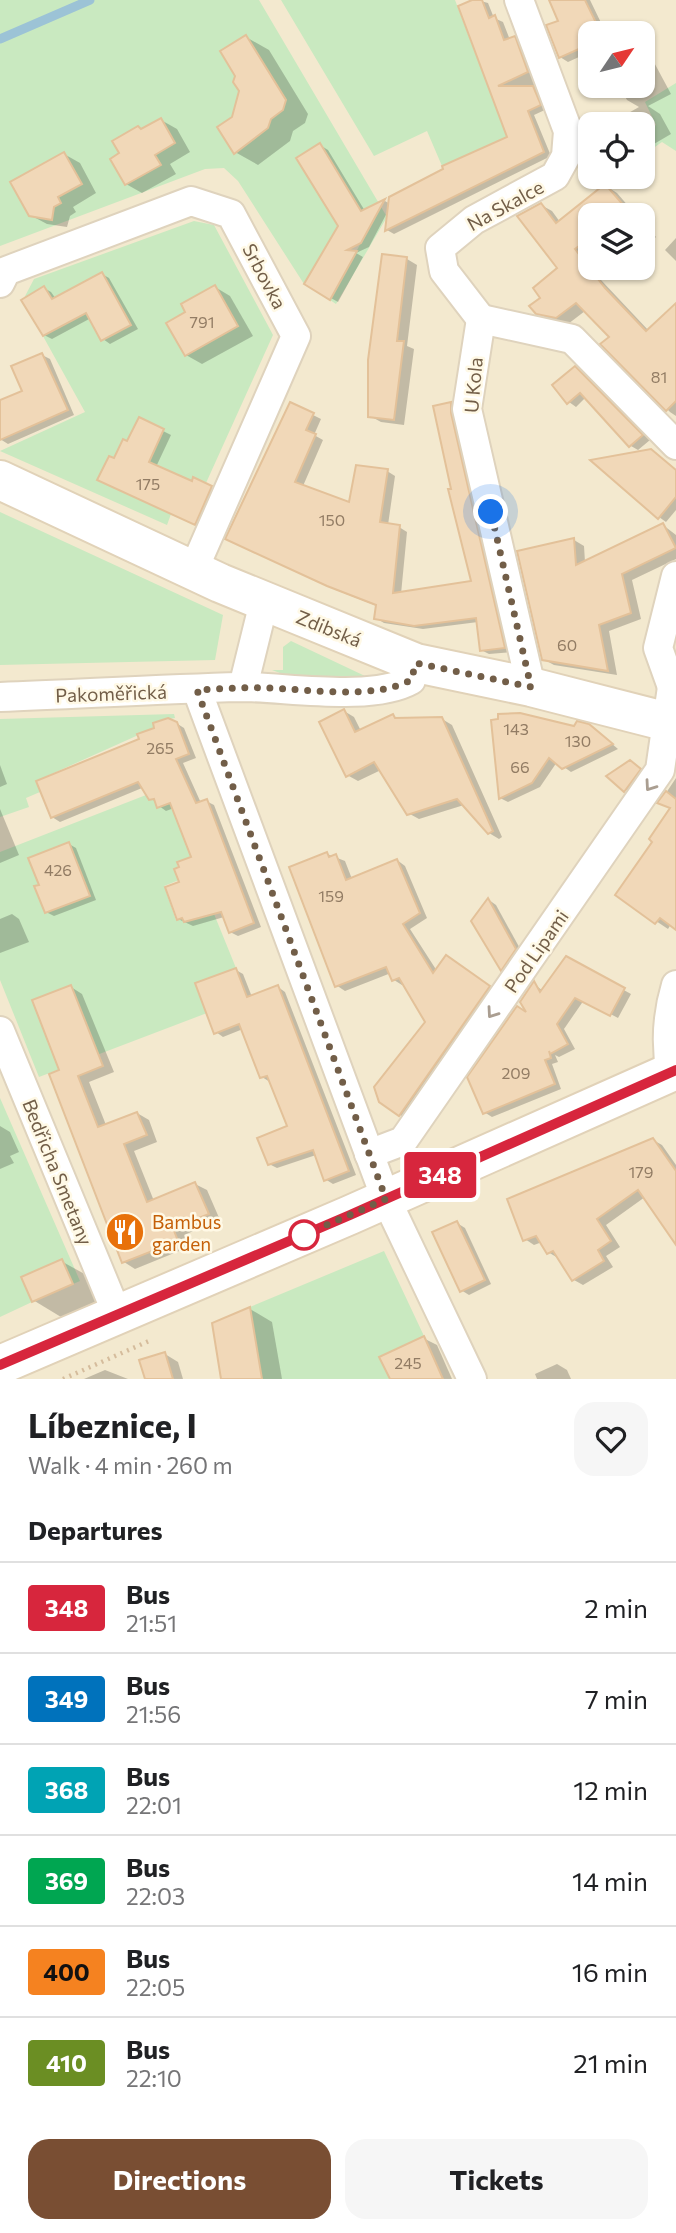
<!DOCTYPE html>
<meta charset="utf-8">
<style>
body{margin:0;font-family:Commissioner,sans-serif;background:#f6f6f6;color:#202124;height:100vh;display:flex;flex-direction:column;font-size:26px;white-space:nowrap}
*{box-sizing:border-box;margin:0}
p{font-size:23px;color:#757577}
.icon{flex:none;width:38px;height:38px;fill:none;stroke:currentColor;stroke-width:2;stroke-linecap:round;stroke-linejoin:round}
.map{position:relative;height:1379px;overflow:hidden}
.panel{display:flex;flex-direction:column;background:#fff;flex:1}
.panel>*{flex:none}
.badge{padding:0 14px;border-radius:5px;font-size:24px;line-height:46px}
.needle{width:46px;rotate:55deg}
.fabs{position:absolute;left:578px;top:21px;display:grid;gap:14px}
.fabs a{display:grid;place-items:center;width:77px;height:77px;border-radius:14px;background:#fff;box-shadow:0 2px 5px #0004;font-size:35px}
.you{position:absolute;width:35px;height:35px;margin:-18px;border:5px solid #fff;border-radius:50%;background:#1a73e8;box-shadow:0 0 0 10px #1a73e833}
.map>.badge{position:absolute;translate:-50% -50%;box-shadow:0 0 0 4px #fff}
h2{padding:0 28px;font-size:26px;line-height:63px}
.round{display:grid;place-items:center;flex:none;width:74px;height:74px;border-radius:21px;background:#f6f6f6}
.summary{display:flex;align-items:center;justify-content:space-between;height:119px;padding:0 28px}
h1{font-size:33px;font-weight:700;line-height:52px}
.action{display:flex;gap:14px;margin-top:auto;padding:14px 28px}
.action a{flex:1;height:80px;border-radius:21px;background:#794e33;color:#fff;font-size:28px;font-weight:700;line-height:80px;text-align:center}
.action a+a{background:#f6f6f6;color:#202124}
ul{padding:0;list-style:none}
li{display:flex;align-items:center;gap:21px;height:91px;padding:0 28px;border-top:2px solid #e0e0e0}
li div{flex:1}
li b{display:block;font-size:26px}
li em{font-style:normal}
li .badge{min-width:77px;font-weight:700;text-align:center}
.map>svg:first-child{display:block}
.residential{fill:#f3e9cf;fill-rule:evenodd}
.green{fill:#c9e9c0}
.shadow{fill:#0003}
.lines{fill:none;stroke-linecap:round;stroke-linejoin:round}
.stream{stroke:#9cc3d6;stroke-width:9}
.building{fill:#f1d8b8;stroke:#e3c199;stroke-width:2}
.street-casing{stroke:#dfd3bd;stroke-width:32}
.secondary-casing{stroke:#e1d2b8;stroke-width:42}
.path{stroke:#d5bc9c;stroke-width:4.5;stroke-dasharray:2 5;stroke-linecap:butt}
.street{stroke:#fff;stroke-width:28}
.secondary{stroke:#fff;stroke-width:38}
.oneway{stroke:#aa9e91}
.line-casing{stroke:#fff;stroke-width:16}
.line{stroke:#d7263d;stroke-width:10}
.walk{stroke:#725e48;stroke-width:7;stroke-dasharray:0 12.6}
.stop-dot{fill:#fff;stroke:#d7263d;stroke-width:3.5}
.labels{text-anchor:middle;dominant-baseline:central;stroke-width:5;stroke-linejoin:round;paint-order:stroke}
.number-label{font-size:16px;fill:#927c64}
.street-label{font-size:19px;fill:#725e48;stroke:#fff9e6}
.food-label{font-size:19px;fill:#c56008;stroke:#fff9e6;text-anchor:start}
</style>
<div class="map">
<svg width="676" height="1379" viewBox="0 0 676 1379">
<rect width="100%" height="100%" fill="#fcf6e0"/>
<path class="residential" d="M 0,0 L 676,0 L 676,1379 L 0,1379 ZM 590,33 L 642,33 L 642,86 L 590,86 ZM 590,124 L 642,124 L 642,177 L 590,177 ZM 590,215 L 642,215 L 642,268 L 590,268 Z"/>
<g class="green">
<polygon points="0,0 259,0 387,217 336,304 330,300 370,226 297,158 338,226 304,284 238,181 224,168 205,169 0,246"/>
<polygon points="281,0 455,0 507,137 442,166 427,131 374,156"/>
<polygon points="676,83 676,151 662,142 642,156 642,133 656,125 645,102"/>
<polygon points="194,221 214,225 273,335 206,483 193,477 191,482 149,462 164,429 139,417 127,441 123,439 114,458 108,456 98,480 171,514 167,525 0,451 85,412 23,300 34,279"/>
<polygon points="0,512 223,615 215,660 0,665"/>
<polygon points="291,641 365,676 356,679 293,678 272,670 283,670 283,647"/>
<polygon points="174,714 175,718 158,721 154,728 36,781 40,792 26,798 29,807 0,817 0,719"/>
<polygon points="192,794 196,801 182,809 191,857 177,862 179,880 164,886 176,920 182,918 184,922 191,920 190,916 201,882 236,968 195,983 207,1013 39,1077 0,980 0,852 146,795 149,800 154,799 158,808"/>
<polygon points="0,1098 80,1281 73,1284 61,1259 21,1277 32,1302 0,1317"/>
<polygon points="384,1251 424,1336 379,1357 390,1379 262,1379 250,1307"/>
</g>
<g class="shadow">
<polygon points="477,0 488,3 494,18 503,22 510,40 515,38 522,42 547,109 534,115 551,156 394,234 387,230 389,209 369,247 356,253 363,257 338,302 306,284 340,226 320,145 328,150 365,211 385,201 390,204 509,138"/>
<polygon points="551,0 590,0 606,33 590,33 590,52 568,62 560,57 560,22"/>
<polygon points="246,37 269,50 308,114 305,123 293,131 290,141 258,165 235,152"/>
<polygon points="642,40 671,94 648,106 660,114 671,134 642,151 642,124 609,124 639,107 627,100 619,86 642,86"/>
<polygon points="161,120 177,129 190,152 170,164 176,174 142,193 126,184 121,154 143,130"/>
<polygon points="64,154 80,163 96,193 73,207 76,212 70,216 67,227 47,224 30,215"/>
<polygon points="606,186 617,193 636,215 590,215 590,268 616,268 601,280 649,331 676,305 676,416 670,412 603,344 612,337 585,311 568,324 550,320 538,313 543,298 560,268 541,205 552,211 560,222"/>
<polygon points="642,222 656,237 642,248"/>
<polygon points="676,238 676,261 665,250"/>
<polygon points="383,256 407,259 417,265 407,346 414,349 404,425 381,422 370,416"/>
<polygon points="102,274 109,278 138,329 110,344 103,339 91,318 52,339 44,335 44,288 51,292 56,299"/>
<polygon points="215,287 230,296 253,336 202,364 186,355 187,312"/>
<polygon points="42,355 50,359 74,415 8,444 0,439 0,402 24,391"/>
<polygon points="575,368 583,373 650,440 638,450 631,446 586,397 576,407 569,402"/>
<polygon points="451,404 459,409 512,652 489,654 481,650 478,622 423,629 384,623 376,618 377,606 336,590 235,542 313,415 321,419 314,435 323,440 303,486 350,504 387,471 395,476 388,525 399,527 407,532 401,594 473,582 436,408"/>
<polygon points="139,419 171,435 156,467 192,483 211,488 219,492 203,528 107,484"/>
<polygon points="651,451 676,470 676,510 666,522 659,517"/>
<polygon points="663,525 676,535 676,559 632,580 641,619 609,631 617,675 554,665 543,659 574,540 584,546 585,562"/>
<polygon points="344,711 354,717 361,731 393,716 400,720 442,719 452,725 502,837 499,839 489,833 464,805 419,819 408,813 381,770 358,781 347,775"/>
<polygon points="176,723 184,728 196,758 183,763 201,803 206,801 214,805 261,927 238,936 230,932 224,917 193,926 178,919 181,883 194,858 174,808 166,811 159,806 142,788 60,822 52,817"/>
<polygon points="575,728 597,731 618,749 571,772 557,762 540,787 508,802 500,798"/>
<polygon points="630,762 647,774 633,795 608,776"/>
<polygon points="0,765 7,784 0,787"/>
<polygon points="676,778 676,927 671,924 668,929 617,895 655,841 671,809 660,802"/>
<polygon points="0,809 19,855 0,863"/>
<polygon points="69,844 76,848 96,900 54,916 46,912 41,886"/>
<polygon points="327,854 345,861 352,879 397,860 405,866 427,918 410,929 437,971 455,962 497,993 408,1120 400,1115 427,1022 405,984 402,985 394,980 391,973 345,991 336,985"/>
<polygon points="489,900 496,905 523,954 509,973 502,969"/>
<polygon points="12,914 19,919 29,942 0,953 0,919"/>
<polygon points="566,958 631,994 618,1018 584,1000 564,1029 575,1049 559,1057 555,1055 558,1062 552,1064 561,1089 492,1117 484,1112 529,1015 534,984 543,991"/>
<polygon points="236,970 243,974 252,997 278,987 285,992 356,1175 333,1184 325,1179 316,1155 277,1168 269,1164 289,1127 270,1082 262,1077 243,1029 223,1037 216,1032"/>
<polygon points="71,987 82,994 114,1072 89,1082 106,1125 137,1113 149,1120 157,1142 134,1151 154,1201 195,1184 207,1190 220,1220 184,1235 189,1247 135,1269 124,1262 62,1071"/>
<polygon points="0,1126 10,1132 19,1152 10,1156 14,1163 0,1169"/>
<polygon points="653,1140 662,1145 676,1165 676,1235 645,1197 606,1225 620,1247 606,1256 613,1267 583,1285 574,1280 558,1258 548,1252 542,1242 534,1245 525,1239"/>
<polygon points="457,1223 465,1228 491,1284 469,1295 461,1290"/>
<polygon points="61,1261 90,1277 100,1300 61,1317 33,1300"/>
<polygon points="250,1309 272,1322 282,1379 223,1379"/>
<polygon points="423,1338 437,1345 452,1379 391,1379"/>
<polygon points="165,1354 178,1362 183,1379 147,1379"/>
<polygon points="557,1364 567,1370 571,1379 537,1379 535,1374"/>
<polygon points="105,1370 128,1379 84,1379"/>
</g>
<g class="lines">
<polyline class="stream" points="0,39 90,0"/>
</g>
<g class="building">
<polygon points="472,0 482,0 489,18 495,15 504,40 515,36 528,72 498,86 533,86 541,105 528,111 544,152 385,231 389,197 443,169 442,166 507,137 458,6"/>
<polygon points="549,0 585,0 601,33 590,33 590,44 559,58 546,25 558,21"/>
<polygon points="246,35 286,100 283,110 271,119 268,128 234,154 217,127 232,117 239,91 233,82 235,76 220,51"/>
<polygon points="161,118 175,143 155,155 161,165 125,185 110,159 119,153 112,141 138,126 141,129"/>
<polygon points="320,143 361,211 385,199 361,243 347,250 357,251 330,300 304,284 338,226 296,158"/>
<polygon points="64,152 82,184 58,197 61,203 54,207 52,220 29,216 10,182"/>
<polygon points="605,184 632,215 590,215 590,238 575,249 605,288 646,331 676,303 676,401 666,411 600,344 609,337 576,303 556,318 536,314 529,306 540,298 533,288 557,268 517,216 541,203 556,223"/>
<polygon points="382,254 407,257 397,341 404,341 394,420 368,417 368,360"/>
<polygon points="102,272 131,325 101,341 86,313 43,336 21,300 44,286 52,299"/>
<polygon points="215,285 238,326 185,356 166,323 185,312 181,304"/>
<polygon points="42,353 68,410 0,440 0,400 22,391 11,366"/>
<polygon points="575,366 643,435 629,447 580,393 567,404 552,385"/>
<polygon points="290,402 314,413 306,430 316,434 295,482 349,502 356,465 388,469 380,522 400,525 393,593 471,581 448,489 451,489 433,406 451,402 451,413 505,648 480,651 476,618 414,626 374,619 376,605 327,586 225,539"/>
<polygon points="139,417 164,429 149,462 192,481 193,477 212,486 195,525 97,480 109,456 114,458 123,439 127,441"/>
<polygon points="651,449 676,470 676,497 658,519 590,460"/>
<polygon points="663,523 676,548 622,574 631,613 599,625 608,671 542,660 517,551 574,538 576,565"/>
<polygon points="344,709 355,732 393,714 395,718 442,717 493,831 488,834 457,799 407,815 374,762 346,777 319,722"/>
<polygon points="520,713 574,726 577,721 589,724 613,744 562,769 549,758 532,783 499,799 491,720 498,719 498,714"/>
<polygon points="168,718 177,722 189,754 176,759 196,803 207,799 254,923 229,933 221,912 184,922 182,918 177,920 165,887 179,882 174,869 179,867 177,862 191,857 170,803 157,808 154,799 149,800 138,782 51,818 36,781 139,739 137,734 154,728 153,723"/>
<polygon points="630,760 641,769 624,792 606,776"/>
<polygon points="666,791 676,799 676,930 660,918 655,924 615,895 652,842 649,839 670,808 657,803"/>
<polygon points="69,842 90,896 45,913 34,886 39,885 28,858"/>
<polygon points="327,852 329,857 336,854 346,880 397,859 420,913 403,924 433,973 446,955 490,986 399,1116 379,1102 374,1087 425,1022 399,978 392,981 386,967 335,987 289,867"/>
<polygon points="488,898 516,949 501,971 471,921"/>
<polygon points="566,956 625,988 610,1016 575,998 557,1024 568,1044 550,1054 549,1051 551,1058 545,1060 555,1084 483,1114 467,1077 517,1006 526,1012 520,1002 534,981 540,992"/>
<polygon points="236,968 247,997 278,985 349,1171 324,1181 313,1150 268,1165 257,1138 287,1126 267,1076 260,1078 239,1024 214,1034 195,983"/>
<polygon points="71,985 103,1066 78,1076 98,1127 137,1112 147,1135 124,1144 147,1202 195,1182 209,1214 173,1228 178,1241 122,1263 49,1074 59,1070 32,1000"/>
<polygon points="653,1138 676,1171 676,1245 638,1190 597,1219 611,1241 598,1250 604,1261 572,1281 553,1251 547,1254 536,1236 523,1241 507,1199"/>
<polygon points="457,1221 485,1280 460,1292 432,1232"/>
<polygon points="62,1259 73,1284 32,1302 21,1277"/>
<polygon points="250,1307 262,1379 221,1379 212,1323"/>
<polygon points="424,1336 443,1379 390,1379 379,1357"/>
<polygon points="165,1352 173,1379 145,1379 139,1360"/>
</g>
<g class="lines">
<g class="street-casing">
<g id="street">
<polyline points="0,283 6,271 191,201 231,214 296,336 193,571"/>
<polyline points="481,319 444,271 440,248 474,220 555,176 566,156 568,131 519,0"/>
<polyline points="481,319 467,409 531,687"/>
<polyline points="481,319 572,339 676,445"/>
<polyline points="243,687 264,602"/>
<polyline points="672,687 658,648 676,576"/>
<polyline points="197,690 386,1199 472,1379"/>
<path d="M 0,697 C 80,694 161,689 241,687 C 287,687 372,702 411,680 L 416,663"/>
<polyline points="0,1031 117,1314"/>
<path d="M 671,1073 C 665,1042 667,1015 676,985"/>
<polyline points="369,1154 403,1141 660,770 672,687 676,674"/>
</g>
</g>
<g class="secondary-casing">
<g id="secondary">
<polyline points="0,480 220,583 416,663 531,687 676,724"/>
<polyline points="0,1365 350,1215 676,1070"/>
</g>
</g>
<polyline class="path" points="63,1379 149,1341"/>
<use href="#street" class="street"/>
<use href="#secondary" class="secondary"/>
</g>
<defs><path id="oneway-chevron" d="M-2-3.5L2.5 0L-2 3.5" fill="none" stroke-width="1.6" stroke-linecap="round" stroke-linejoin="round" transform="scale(1.75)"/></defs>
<g class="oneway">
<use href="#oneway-chevron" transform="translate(650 786) rotate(125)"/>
<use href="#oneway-chevron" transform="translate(492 1013) rotate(125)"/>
</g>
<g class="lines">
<g class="line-casing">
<polyline id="line" points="0,1365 350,1215 676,1070"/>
</g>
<use href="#line" class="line"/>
<path class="walk" d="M 304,1235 L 386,1199 L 197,690 C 220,689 243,687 267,688 C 308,689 375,700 411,680 L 416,663 L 531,687 L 491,512"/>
</g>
<defs>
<g id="restaurant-disc" transform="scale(2.0125)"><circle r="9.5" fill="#e8710a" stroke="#fff9e6"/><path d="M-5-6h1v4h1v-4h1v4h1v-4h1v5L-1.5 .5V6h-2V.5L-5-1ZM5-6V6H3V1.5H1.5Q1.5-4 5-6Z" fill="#fff"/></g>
</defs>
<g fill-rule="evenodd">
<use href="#restaurant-disc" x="125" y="1232"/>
</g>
<circle class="stop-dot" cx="304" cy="1235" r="14"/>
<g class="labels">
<g class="number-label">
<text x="202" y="321">791</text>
<text x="659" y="376">81</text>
<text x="148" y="483">175</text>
<text x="332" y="519">150</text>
<text x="567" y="644">60</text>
<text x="516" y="728">143</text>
<text x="578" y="740">130</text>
<text x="160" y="747">265</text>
<text x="520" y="766">66</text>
<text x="58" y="869">426</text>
<text x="331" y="895">159</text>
<text x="516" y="1072">209</text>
<text x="641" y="1171">179</text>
<text x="408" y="1362">245</text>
</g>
<g class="street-label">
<text transform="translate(505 205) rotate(-29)">Na Skalce</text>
<text transform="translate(265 276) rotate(62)">Srbovka</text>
<text transform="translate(473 385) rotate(-85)">U Kola</text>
<text transform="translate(329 628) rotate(22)">Zdibská</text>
<text transform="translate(111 693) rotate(-2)">Pakoměřická</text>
<text transform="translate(536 951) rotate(-55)">Pod Lipami</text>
<text transform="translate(58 1172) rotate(68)">Bedřicha Smetany</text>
</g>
<g class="food-label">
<text x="152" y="1221">Bambus<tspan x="152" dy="22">garden</tspan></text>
</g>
</g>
</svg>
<div class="fabs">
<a><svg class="needle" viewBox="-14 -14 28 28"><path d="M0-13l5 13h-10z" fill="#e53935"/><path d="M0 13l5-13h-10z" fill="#757577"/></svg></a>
<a><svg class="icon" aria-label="locate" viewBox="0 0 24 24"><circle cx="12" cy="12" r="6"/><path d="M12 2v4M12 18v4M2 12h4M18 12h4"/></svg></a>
<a><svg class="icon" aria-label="layers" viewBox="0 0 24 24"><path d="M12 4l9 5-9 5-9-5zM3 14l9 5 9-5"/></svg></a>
</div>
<div class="you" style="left:491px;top:512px"></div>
<b class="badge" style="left:440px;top:1175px;background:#d7263d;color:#fff">348</b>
</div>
<section class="panel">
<div class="summary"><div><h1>Líbeznice, I</h1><p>Walk · 4 min · 260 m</p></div><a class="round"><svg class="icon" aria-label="heart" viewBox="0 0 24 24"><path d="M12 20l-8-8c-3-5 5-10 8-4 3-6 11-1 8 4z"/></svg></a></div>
<h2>Departures</h2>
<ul>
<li><span class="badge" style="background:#d7263d;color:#fff">348</span><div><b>Bus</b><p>21:51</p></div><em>2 min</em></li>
<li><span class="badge" style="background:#0072bc;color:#fff">349</span><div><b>Bus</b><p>21:56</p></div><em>7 min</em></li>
<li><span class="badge" style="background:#00a3b4;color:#fff">368</span><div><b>Bus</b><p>22:01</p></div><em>12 min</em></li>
<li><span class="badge" style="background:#00a651;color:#fff">369</span><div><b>Bus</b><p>22:03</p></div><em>14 min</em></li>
<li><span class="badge" style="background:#f58220;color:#111">400</span><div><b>Bus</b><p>22:05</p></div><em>16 min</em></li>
<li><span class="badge" style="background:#6b8e23;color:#fff">410</span><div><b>Bus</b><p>22:10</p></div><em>21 min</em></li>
</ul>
<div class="action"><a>Directions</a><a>Tickets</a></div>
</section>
